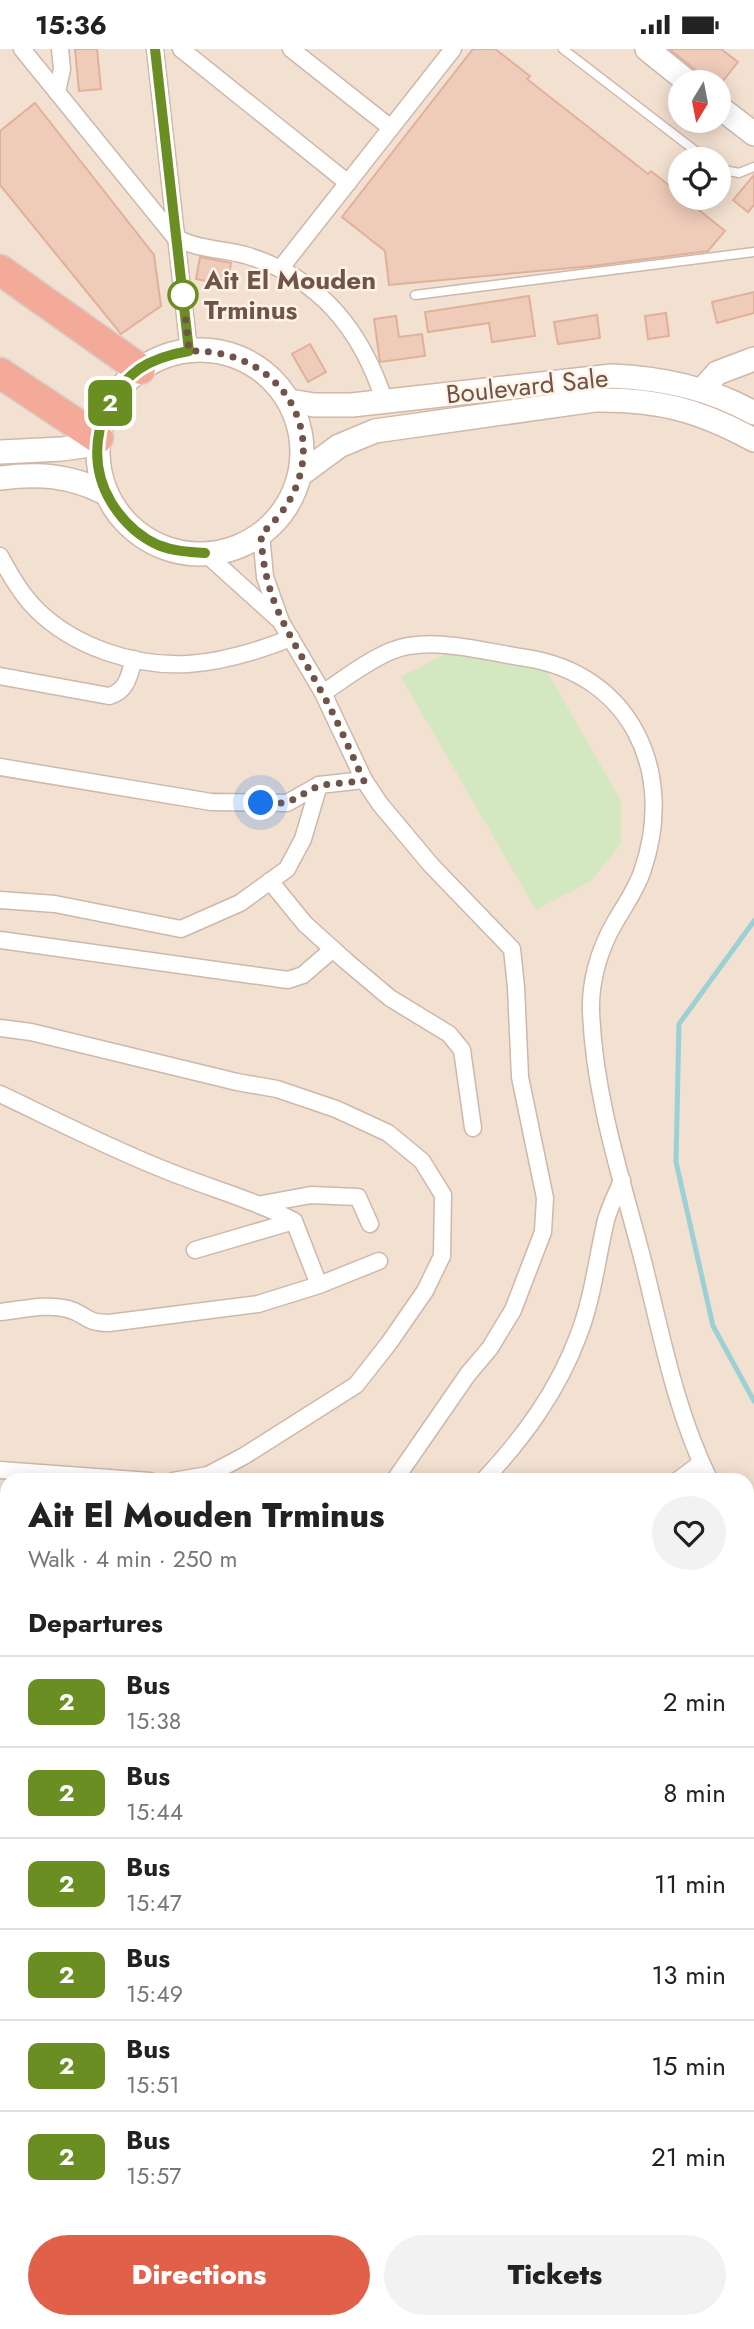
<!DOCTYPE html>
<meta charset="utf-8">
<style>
body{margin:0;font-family:Jost,sans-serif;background:#f2f2f2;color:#222;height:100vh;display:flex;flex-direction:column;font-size:26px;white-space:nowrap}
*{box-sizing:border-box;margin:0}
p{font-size:23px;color:#767676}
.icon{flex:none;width:38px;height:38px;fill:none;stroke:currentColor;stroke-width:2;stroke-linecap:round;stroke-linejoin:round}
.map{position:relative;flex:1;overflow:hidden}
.sheet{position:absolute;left:0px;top:1424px;width:754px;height:856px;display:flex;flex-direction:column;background:#fff;border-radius:21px 21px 0 0;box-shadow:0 4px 18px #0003}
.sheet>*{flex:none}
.badge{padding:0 14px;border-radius:10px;font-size:24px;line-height:46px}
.needle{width:46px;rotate:190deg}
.tools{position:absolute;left:668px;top:21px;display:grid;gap:14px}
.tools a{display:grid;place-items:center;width:63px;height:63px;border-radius:50%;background:#fff;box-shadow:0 4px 18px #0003;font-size:35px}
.you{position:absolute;width:35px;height:35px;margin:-18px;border:5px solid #fff;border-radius:50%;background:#1a73e8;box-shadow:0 0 0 10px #1a73e833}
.map>.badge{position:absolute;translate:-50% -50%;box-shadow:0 0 0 4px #fff}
h2{padding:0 28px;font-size:26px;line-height:63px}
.round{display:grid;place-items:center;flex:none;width:74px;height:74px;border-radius:37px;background:#f2f2f2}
.head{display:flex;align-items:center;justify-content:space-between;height:119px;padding:0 28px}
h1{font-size:33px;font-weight:800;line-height:52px}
.cta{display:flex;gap:14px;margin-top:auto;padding:14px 28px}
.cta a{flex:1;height:80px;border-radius:42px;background:#e16049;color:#fff;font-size:28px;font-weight:800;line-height:80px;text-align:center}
.cta a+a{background:#f2f2f2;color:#222}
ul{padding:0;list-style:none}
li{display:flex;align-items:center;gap:21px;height:91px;padding:0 28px;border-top:2px solid #e0e0e0}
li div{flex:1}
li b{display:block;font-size:26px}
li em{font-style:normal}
li .badge{min-width:77px;font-weight:700;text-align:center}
.status{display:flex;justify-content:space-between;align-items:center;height:49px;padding:0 35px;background:#fff;direction:ltr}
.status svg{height:19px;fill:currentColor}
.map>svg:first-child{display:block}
.residential{fill:#f2e0d0;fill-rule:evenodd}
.grass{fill:#d3e8c0}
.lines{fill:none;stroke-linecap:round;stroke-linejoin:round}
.stream{stroke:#9dd0d5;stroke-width:5}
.building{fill:#efcbb9;stroke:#e1b09a;stroke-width:2}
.lane-casing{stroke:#ceb8ab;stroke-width:11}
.street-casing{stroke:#ceb8ab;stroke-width:19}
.secondary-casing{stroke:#d0b7a8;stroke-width:26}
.highway-casing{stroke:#d7cfcc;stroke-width:33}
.lane{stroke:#fff;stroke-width:8}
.street{stroke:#fff;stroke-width:16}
.secondary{stroke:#fff;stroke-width:23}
.highway{stroke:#f4aa99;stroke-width:30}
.line-casing{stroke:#fff;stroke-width:16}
.line{stroke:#6b8e23;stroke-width:10}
.walk{stroke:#715449;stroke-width:7;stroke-dasharray:0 12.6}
.stop-dot{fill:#fff;stroke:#6b8e23;stroke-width:3.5}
.labels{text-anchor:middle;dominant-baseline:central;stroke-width:5;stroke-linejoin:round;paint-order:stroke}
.stop-label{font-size:26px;font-weight:bold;fill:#715449;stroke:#fef3e6;text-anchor:start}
.street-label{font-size:26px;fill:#715449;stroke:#fef3e6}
</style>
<div class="status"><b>15:36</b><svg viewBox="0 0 49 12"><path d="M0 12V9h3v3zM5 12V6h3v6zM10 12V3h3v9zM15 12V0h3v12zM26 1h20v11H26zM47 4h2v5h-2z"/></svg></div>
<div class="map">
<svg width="754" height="2280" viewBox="0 0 754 2280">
<rect width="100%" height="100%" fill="#fbefe1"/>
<path class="residential" d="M 0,0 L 754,0 L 754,2280 L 0,2280 ZM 681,33 L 719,33 L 719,72 L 681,72 ZM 681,110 L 719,110 L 719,149 L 681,149 ZM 7,1432 L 747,1432 L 747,2273 L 7,2273 Z"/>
<polygon class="grass" points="449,603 545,619 621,752 621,794 591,832 536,861 401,628"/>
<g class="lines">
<g class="stream">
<polyline points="754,872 679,975 676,1113 713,1277 754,1352"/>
<polyline points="747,2073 754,2069"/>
<polyline points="81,2280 197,2279 217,2273"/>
</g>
</g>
<g class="building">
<polygon points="75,0 97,0 101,40 79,42"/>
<polygon points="473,0 495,0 530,27 527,30 648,125 651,122 681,146 681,149 684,149 725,182 708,202 592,217 389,236 385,202 342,168"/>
<polygon points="669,0 721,0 738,13 722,33 702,33 697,22"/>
<polygon points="35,54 154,206 161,257 121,285 0,136 0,82"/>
<polygon points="754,126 754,156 748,163 733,151"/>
<polygon points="200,208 231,214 227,236 196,230"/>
<polygon points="754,243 754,264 717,274 712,253"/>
<polygon points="529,247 535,287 492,293 489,274 428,283 425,263"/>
<polygon points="666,264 669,287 648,290 645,267"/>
<polygon points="597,266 600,289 558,295 554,273"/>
<polygon points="396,267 399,288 422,285 425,307 380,313 374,270"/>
<polygon points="310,295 326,323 308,333 292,305"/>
</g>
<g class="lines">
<g class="lane-casing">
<g id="lane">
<polyline points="563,0 706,110"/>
<polyline points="719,120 739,124 754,118"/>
<polyline points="415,246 754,203"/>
</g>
</g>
<g class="street-casing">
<g id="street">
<path d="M 22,0 L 173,186 C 191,200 223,200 245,206 C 319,228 361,280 384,351"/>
<polyline points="155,0 189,302"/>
<polyline points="181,0 348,134"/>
<polyline points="291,0 391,79"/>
<polyline points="57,43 62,20 60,0"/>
<polyline points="280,220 453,0"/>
<polyline points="261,485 265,528 281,573 323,644 364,731 380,755 431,816 512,900 516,938 520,1028 545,1149 543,1183 513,1261 490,1299 468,1325 394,1432"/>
<polyline points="205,504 277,569"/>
<path d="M 0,507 C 10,526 21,545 36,560 C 74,598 135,618 188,615 C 224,613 258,602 291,589"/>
<path d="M 0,627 L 109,647 C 127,642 129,627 134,610"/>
<path d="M 323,644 C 344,630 367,612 391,602 C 430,586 485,603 526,609 C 631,625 676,723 643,820 C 637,840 624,857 614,875 C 599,901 590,933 591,962 C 594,1046 621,1128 642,1208 C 661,1283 675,1362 710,1432"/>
<polyline points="0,718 211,753 287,754 319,736 364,731"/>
<polyline points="270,832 305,875 346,912 390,949 449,985 462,1001 473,1079"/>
<polyline points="0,851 55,855 181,880 240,854 287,820 303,790 319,736"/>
<polyline points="0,891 288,931 303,926 333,900"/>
<polyline points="0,979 31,983 237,1033 277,1040 336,1060 388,1084 422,1112 443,1146 442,1207 425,1242 389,1294 356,1336 244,1407 208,1426 173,1432"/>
<path d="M 0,1045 C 55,1071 109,1099 165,1121 C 209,1139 252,1150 294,1172 L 319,1236"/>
<polyline points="262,1155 311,1146 358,1148 370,1175"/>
<polyline points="195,1201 294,1172"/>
<path d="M 0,1263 C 21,1261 47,1254 68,1260 C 87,1265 84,1274 109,1274 L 258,1255 L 319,1236 L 379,1212"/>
<polyline points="0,1421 150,1432"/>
<path d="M 483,1432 C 524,1388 558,1342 579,1285 C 593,1248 597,1209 606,1171 C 610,1157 617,1144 622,1131"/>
<polyline points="677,1432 701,1414"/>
<polyline points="747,1508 754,1522"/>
<polyline points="0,1524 7,1524"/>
<polyline points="0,1704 7,1704"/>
<polyline points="0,1807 7,1807"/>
<polyline points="0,1908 7,1909"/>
<polyline points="0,1978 7,1979"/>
<polyline points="747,2015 754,2010"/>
<polyline points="0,2034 7,2036"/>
<polyline points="747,2244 754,2244"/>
<polyline points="324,2280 338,2278 346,2280"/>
<polyline points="423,2280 433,2273"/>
<polyline points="659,2280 661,2273"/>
</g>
</g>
<g class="secondary-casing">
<g id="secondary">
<polyline points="647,0 688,33"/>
<polyline points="719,58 754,85"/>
<circle cx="200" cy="403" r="102"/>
<polyline points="702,341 717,324 754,310"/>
<path d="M 290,352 L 314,356 L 352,356 L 612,327 C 663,329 709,339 754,364"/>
<polyline points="0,403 62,400 97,395"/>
<path d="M 301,425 L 339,397 L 375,382 L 595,351 C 658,350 699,361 754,391"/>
<path d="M 0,429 C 38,424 70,426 105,444"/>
</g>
</g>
<g class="highway-casing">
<g id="highway">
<polyline points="0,221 140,320"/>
<polyline points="0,324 98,389"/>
</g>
</g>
<use href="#lane" class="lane"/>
<use href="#street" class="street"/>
<use href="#secondary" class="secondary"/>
<use href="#highway" class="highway"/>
</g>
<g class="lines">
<g class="line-casing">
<path id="line" d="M 155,0 L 189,302 C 171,305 154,310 139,320 C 97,351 85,409 111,453 C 122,471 138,487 158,496 C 173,502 188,503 205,504"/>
</g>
<use href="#line" class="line"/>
<path class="walk" d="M 183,246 L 189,302 C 297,299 344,414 261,485 C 264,555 291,585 322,644 C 338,672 350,702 364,732 L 320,736 L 287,754 L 261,754"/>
</g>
<circle class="stop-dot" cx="183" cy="246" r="14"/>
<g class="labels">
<g class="stop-label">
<text x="204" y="231">Ait El Mouden<tspan x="204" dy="30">Trminus</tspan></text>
</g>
<g class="street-label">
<text transform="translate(527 337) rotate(-6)">Boulevard Sale</text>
</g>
</g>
</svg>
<div class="tools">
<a><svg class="needle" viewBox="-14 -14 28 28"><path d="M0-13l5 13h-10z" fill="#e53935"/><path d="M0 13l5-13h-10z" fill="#767676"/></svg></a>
<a><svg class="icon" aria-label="locate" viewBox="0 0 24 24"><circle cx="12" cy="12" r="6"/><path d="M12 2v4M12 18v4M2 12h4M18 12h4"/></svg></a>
</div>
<div class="you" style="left:261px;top:754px"></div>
<b class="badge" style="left:110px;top:354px;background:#6b8e23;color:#fff">2</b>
<section class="sheet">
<div class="head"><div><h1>Ait El Mouden Trminus</h1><p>Walk · 4 min · 250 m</p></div><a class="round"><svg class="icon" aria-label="heart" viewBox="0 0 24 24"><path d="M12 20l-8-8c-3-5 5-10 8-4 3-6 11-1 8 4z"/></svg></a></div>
<h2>Departures</h2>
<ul>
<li><span class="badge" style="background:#6b8e23;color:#fff">2</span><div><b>Bus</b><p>15:38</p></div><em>2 min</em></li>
<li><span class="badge" style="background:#6b8e23;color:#fff">2</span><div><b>Bus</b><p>15:44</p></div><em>8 min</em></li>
<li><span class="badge" style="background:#6b8e23;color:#fff">2</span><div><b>Bus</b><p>15:47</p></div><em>11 min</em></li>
<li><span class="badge" style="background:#6b8e23;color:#fff">2</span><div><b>Bus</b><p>15:49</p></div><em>13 min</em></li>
<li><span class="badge" style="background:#6b8e23;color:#fff">2</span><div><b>Bus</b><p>15:51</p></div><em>15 min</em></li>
<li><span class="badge" style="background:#6b8e23;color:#fff">2</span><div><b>Bus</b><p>15:57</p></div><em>21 min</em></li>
</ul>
<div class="cta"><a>Directions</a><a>Tickets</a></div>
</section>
</div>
